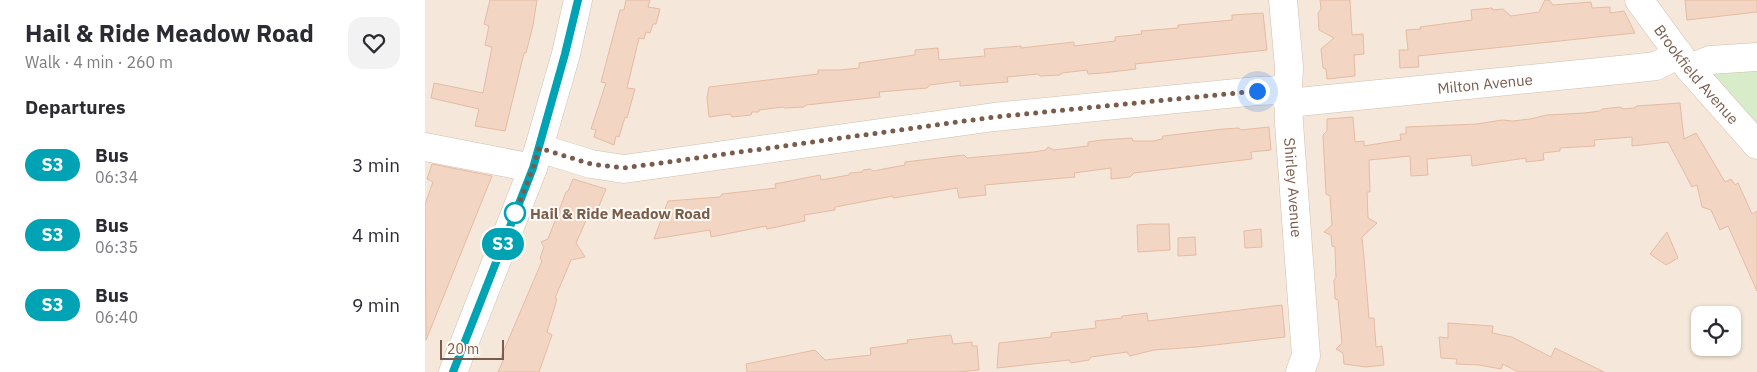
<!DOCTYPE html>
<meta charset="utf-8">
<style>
body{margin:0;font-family:"IBM Plex Sans",sans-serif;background:#f2f2f3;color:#2b2b33;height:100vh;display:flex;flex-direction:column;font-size:19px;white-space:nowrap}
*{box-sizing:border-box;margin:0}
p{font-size:16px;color:#7c7c81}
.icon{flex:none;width:28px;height:28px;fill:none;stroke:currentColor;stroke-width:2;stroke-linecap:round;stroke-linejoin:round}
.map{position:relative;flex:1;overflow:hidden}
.details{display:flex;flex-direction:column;background:#fff;width:425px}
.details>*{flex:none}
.badge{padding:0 10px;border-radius:16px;font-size:18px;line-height:32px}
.tools{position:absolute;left:1266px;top:306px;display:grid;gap:10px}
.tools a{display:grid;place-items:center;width:50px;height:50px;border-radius:10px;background:#fff;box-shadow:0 1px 4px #0004;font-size:25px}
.scale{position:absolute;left:15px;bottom:12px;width:64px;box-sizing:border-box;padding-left:5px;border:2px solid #7a5c4d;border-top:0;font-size:14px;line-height:18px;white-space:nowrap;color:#7a5c4d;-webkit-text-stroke:4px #fffaf3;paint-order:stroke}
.you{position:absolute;width:25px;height:25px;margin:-12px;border:4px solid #fff;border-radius:50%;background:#1a73e8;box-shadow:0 0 0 8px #1a73e833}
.map>.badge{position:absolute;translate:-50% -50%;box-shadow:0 0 0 2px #fff}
h2{padding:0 25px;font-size:19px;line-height:45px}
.round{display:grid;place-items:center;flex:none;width:52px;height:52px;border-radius:15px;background:#f2f2f3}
.head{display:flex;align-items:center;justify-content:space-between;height:85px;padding:0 25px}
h1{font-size:24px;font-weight:800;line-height:38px}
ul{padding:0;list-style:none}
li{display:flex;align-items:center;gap:15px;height:70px;padding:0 25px}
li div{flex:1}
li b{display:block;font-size:19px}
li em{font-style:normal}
li .badge{min-width:55px;font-weight:700;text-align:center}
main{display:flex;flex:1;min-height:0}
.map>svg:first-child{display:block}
.residential{fill:#f5e8da;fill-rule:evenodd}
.green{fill:#d8ecc9}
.building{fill:#f3d5c3;stroke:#e6bba3}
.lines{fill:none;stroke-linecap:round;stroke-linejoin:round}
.minor-casing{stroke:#d1beb0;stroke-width:29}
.minor{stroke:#fff;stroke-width:28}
.line-casing{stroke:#fff;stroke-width:11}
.line{stroke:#00a3b4;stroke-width:8}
.walk{stroke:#7a5c4d;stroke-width:5;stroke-dasharray:0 9}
.stop-dot{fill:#fff;stroke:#00a3b4;stroke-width:2.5}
.labels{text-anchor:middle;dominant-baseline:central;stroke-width:4;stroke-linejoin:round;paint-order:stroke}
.street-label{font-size:15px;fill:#7a5c4d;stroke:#fffaf3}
.stop-label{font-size:15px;font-weight:bold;fill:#7a5c4d;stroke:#fffaf3;text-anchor:start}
</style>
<main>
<section class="details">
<div class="head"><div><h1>Hail &amp; Ride Meadow Road</h1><p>Walk · 4 min · 260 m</p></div><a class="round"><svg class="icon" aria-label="heart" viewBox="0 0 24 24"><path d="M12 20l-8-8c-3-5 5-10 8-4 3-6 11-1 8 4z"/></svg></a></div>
<h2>Departures</h2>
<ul>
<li><span class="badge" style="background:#00a3b4;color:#fff">S3</span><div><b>Bus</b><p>06:34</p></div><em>3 min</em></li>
<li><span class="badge" style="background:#00a3b4;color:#fff">S3</span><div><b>Bus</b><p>06:35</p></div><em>4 min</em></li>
<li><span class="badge" style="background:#00a3b4;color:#fff">S3</span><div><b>Bus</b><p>06:40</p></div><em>9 min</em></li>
</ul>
</section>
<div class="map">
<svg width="1332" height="372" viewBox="0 0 1332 372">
<rect width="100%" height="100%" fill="#fdf6ec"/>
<g class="residential">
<polygon points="0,0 149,0 25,372 0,372"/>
<path d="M 153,0 L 1214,0 L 1332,145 L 1332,372 L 28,372 ZM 1275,315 L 1308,315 L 1308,348 L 1275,348 Z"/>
<polygon points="1215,0 1332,0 1332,57 1264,63"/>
</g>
<polygon class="green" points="1332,61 1332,139 1270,70"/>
<g class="building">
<polygon points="65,0 112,0 108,25 101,53 99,53 80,131 50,126 54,109 6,98 9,83 58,93 67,47 60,45 64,26 59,24"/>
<polygon points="201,0 225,0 223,7 235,9 231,24 228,24 225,33 221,32 219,39 214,38 202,88 210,89 202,118 200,117 194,137 191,136 189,145 169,137 171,130 166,129 181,83 176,82 195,10 199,10"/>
<polygon points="895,0 925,0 927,35 938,34 939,54 929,55 930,76 902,79 901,69 898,68 896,49 909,38 894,30 893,13 896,9"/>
<polygon points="1120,0 1124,0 1128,5 1166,2 1167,8 1185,7 1185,13 1199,11 1210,33 993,56 994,67 975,68 974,50 983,50 981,30 996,29 995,27 1047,20 1046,10 1067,8 1068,10 1078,9 1086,16 1114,12"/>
<polygon points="1260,0 1332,0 1332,12 1262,20"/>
<polygon points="838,13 842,50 710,64 711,69 678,73 663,74 662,70 637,73 635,75 615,76 613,74 582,77 583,82 535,86 535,81 505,85 502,88 454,92 455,97 381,105 379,107 360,108 358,107 334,110 334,112 327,112 326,115 307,117 305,114 284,117 282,98 284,87 393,74 393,70 415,70 434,68 434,63 490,55 490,50 513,48 514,60 560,56 559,49 596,46 596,48 649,42 649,46 690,41 690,37 717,34 716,31 753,28 753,25 807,20 807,15"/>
<polygon points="1255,103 1259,139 1271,133 1300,182 1306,179 1310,185 1313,183 1327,214 1332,211 1332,291 1303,226 1295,230 1286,210 1277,207 1272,185 1267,187 1243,142 1207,146 1207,137 1169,140 1170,146 1135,148 1135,151 1118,153 1119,160 1101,162 1101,158 1047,166 1046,155 1002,159 1003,175 986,176 985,156 944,160 945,192 942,192 943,218 952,223 937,237 939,258 944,318 949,318 951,347 957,346 959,365 941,367 919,364 918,353 911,349 917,343 913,300 910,299 909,280 911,278 910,247 907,246 906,235 899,232 907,225 905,196 901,194 900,174 898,135 902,131 902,119 928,117 930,142 939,141 939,146 976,140 975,134 981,134 981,127 1052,124 1077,120 1088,121 1105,119 1122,115 1159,113 1175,111 1177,109 1195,107 1198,109 1209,108 1212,106"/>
<polygon points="844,127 846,150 826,152 827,159 709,173 705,177 686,179 686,168 649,173 650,177 560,185 561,195 534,198 532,188 468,198 468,196 410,207 410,210 379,215 380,221 342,229 341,226 286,237 285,230 229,239 243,201 295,197 297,194 351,188 350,184 395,175 396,180 424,175 425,173 437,172 438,170 445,169 448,171 480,165 480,162 539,155 542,158 609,152 621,150 623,147 629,150 663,146 663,142 677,140 707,138 708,141 728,141 737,139 738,136 798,129 814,128 816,130"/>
<polygon points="7,164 67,176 1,340 0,204 8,182 2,179"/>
<polygon points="148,179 181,189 172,211 166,209 151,243 160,257 146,260 130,298 132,299 122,332 127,335 114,372 73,372 79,358 76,357 117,261 115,258 119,247 116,242 123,239 141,192 143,191"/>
<polygon points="726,224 744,224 745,250 713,252 712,225"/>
<polygon points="836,229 837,247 820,248 819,231"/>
<polygon points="1242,232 1253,258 1241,265 1225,254"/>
<polygon points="770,237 771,255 753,256 753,238"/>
<polygon points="857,305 860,337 772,347 729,350 705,356 702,352 666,357 664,360 646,363 644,360 572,368 574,343 626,337 626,333 671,328 670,321 697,318 697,316 722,313 723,321"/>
<polygon points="1023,323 1068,326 1067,333 1087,337 1126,357 1130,348 1179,372 1093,372 1078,364 1076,369 1054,365 1031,364 1032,359 1016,358 1014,337 1023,338"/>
<polygon points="526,335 528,344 547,342 547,346 552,346 554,370 534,372 322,372 321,364 390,350 400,360 446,355 445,348 483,343 482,340"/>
</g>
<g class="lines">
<g class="minor-casing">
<g id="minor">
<path id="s1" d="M 858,0 L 864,67 L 863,90 L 864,123 L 881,356 L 875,372"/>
<path id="s2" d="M 1214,0 L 1264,68 L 1332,145"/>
<polyline points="1264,68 1285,60 1332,57"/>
<path id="s3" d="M 863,103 L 1204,69 L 1231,66 L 1254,54"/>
<polyline points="0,147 108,168"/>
<polyline points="114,148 166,164 199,169 569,117 832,91 863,90"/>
<polyline points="28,372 108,168 141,54 153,0"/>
</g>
</g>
<use href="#minor" class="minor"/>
</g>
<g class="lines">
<g class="line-casing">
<polyline id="line" points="28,372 108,168 140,54 153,0"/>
</g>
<use href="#line" class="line"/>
<polyline class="walk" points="90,213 88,219 108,168 114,148 166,164 199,168 569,117 832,91"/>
</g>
<circle class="stop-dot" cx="90" cy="213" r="10"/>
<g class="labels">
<g class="street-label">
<text stroke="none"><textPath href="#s2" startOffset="94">Brookfield Avenue</textPath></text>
<text stroke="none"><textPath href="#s3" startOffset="198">Milton Avenue</textPath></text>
<text stroke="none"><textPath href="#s1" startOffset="188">Shirley Avenue</textPath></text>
</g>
<g class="stop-label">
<text x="105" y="213">Hail &amp; Ride Meadow Road</text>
</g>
</g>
</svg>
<div class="tools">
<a><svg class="icon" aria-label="locate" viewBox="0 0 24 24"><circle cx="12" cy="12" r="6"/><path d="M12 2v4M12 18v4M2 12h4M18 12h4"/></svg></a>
</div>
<div class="scale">20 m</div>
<div class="you" style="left:832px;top:91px"></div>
<b class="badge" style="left:78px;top:244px;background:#00a3b4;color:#fff">S3</b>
</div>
</main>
